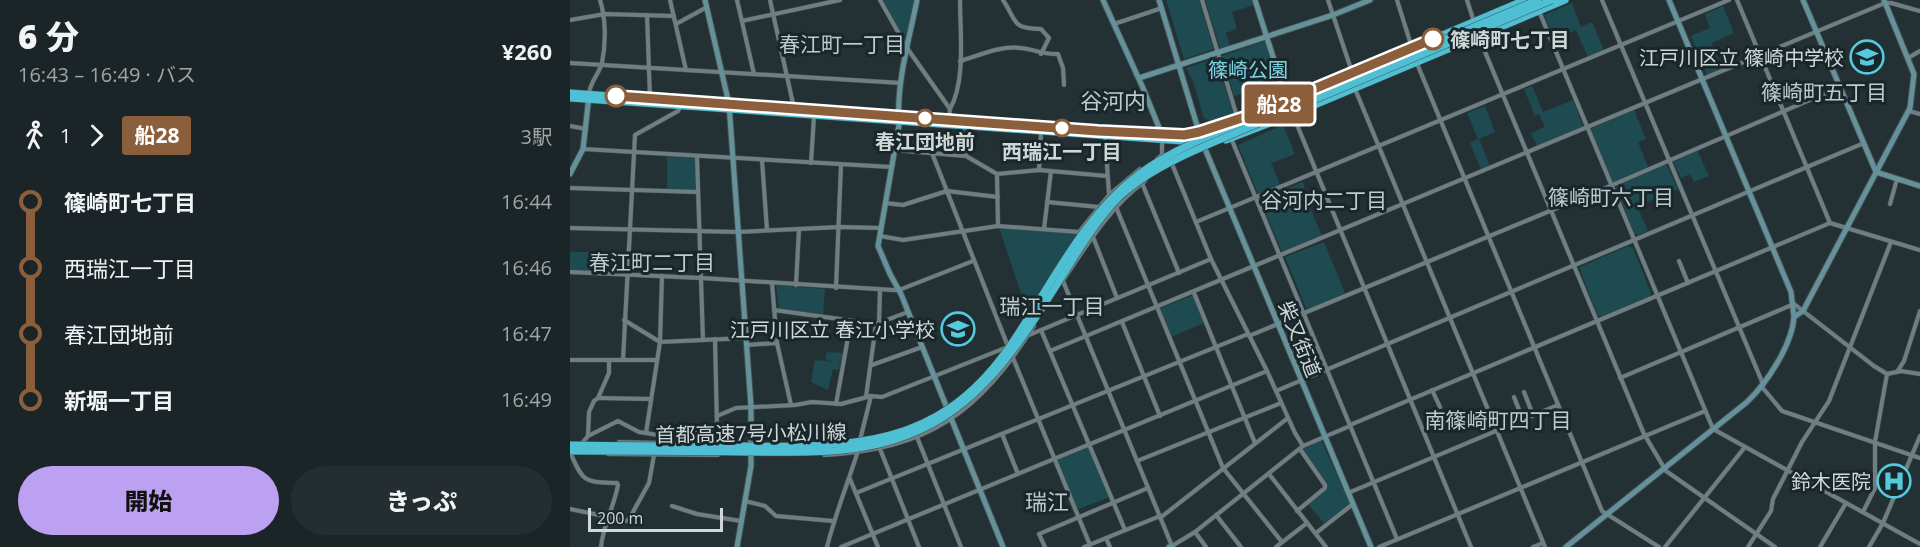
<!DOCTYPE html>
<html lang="ja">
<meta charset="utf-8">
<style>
body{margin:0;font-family:"Open Sans","Noto Sans JP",sans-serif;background:#242d2f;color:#f1f3f6;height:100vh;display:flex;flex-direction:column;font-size:22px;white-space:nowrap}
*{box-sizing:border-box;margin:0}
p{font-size:20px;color:#a0a5a7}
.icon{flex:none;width:33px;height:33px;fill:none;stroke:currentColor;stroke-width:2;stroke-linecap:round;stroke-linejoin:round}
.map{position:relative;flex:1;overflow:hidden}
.details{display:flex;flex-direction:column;background:#1b2527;width:570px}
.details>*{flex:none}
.badge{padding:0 12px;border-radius:4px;font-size:21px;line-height:39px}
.scale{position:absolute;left:18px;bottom:15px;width:135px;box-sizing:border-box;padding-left:6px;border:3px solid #cfd7d9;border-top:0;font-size:16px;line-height:21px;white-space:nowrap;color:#cfd7d9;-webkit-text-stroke:4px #1a272a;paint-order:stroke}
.map>.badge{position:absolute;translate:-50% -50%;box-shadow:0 0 0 3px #fff}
.legs{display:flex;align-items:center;gap:9px;height:66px;padding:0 18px;font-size:20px}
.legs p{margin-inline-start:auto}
.head{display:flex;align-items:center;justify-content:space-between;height:102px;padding:0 18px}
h1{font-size:33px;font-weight:800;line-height:45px}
.button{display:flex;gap:12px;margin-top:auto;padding:12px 18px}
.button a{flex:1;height:69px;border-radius:36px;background:#bca0f2;color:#111;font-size:24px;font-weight:800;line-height:69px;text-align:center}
.button a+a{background:#242d2f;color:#f1f3f6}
ul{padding:0 18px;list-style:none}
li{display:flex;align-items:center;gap:21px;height:66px;font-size:22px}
li i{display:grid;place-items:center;width:9px;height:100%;margin:0 8px;background:currentColor}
li i::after{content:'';width:15px;height:15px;margin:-8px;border:4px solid;border-radius:50%;background:#1b2527}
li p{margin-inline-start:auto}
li:first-child i{background:linear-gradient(#0000 50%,currentColor 0)}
li:last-child i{background:linear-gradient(currentColor 50%,#0000 0)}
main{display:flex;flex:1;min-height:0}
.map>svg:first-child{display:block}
.green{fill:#1e4a52}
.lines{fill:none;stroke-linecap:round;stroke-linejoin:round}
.street-casing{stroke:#434e51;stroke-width:5}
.secondary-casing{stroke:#434e51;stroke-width:7}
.highway-casing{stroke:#434e51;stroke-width:8}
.street{stroke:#6f7e81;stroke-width:4}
.secondary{stroke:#65929a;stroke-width:5}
.highway{stroke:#4fbfd3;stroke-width:7}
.highway-bridge-casing{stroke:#434e51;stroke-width:8;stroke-linecap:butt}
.highway-bridge{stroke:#4fbfd3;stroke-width:7}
.line-1-casing{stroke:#fff;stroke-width:14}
.line-1{stroke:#8b5e3c;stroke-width:9}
.stop-1-dot{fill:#fff;stroke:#8b5e3c;stroke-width:3}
.labels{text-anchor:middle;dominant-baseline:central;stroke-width:6;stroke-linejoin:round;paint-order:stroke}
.stop-label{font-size:20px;font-weight:bold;fill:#cfd7d9;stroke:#1a272a}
.poi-label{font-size:20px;fill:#cfd7d9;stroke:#1a272a;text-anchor:end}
.park-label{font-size:20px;fill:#7fd2e2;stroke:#1a272a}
.street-label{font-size:20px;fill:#cfd7d9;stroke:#1a272a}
.neighbourhood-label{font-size:21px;fill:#bcccd0;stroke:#1a272a}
.quarter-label{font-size:22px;fill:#bcccd0;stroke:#1a272a}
</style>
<main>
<section class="details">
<div class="head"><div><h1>6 分</h1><p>16:43 – 16:49 · バス</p></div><b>¥260</b></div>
<div class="legs"><svg class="icon" aria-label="walk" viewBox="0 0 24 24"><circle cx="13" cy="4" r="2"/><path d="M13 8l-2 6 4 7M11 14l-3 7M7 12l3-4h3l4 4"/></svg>1<svg class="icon" aria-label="forward" viewBox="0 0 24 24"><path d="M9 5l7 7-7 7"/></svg><b class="badge" style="background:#8b5e3c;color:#fff">船28</b><p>3駅</p></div>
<ul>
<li><i style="color:#8b5e3c"></i><b>篠崎町七丁目</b><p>16:44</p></li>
<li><i style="color:#8b5e3c"></i><span>西瑞江一丁目</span><p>16:46</p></li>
<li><i style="color:#8b5e3c"></i><span>春江団地前</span><p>16:47</p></li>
<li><i style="color:#8b5e3c"></i><b>新堀一丁目</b><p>16:49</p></li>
</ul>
<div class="button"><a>開始</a><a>きっぷ</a></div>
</section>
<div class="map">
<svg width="1350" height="547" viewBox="0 0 1350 547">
<rect width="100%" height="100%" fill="#243134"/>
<g class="green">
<polygon points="313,0 345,0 337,40 334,40"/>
<polygon points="596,0 629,0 644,49 614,59"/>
<polygon points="635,0 682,0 684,5 662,12 667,29 656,33 660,46 650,49"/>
<polygon points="1002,3 1011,27 1022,22 1034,50 1018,57 1006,30 984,39 974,15"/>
<polygon points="1153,6 1164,33 1142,43 1152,69 1137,75 1121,36 1140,28 1135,14"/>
<polygon points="695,41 708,82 685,89 689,105 680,109 675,93 664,96 652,56"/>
<polygon points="646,58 664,115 639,121 634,118 624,84 616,68"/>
<polygon points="962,86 973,112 1003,100 1013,127 967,146 961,133 975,127 969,114 965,116 954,89"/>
<polygon points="915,106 925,132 909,139 920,166 911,170 900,143 908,139 897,113"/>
<polygon points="1064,110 1076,139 1068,142 1078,167 1042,183 1020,129"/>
<polygon points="713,125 725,154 702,163 699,157 710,185 688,194 668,145"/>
<polygon points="1127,150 1139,176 1124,182 1120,174 1111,178 1103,161"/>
<polygon points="97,156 126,158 127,190 97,190"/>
<polygon points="1094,164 1097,165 1108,189 1067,206 1078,231 1067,235 1064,233 1046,188 1047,185"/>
<polygon points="733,182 739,205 752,236 712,252 690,200"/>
<polygon points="429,227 508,233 458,310 450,290"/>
<polygon points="754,242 775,293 737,310 715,257"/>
<polygon points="1058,246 1063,248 1081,293 1080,297 1032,316 1028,316 1010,270 1010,267"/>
<polygon points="0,252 26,252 26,272 0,270"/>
<polygon points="206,285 255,289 253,315 209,308"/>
<polygon points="623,295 634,323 601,337 589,309"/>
<polygon points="257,352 273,353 271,363 267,362 270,364 269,370 263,369 258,390 241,382 245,360 264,362 255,359"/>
<polygon points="751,440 780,504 754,523 738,504 756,489 757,484 733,449"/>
<polygon points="516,448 519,448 540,497 506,510 487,460"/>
</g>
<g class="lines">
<g class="street-casing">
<g id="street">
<polyline points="100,0 116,70"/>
<polyline points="167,0 184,74"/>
<polyline points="200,0 224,108"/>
<polyline points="310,0 337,48 380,109 379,119"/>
<path d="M 433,0 C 448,23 441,28 471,29 L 479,38 L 471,54"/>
<polyline points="632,0 668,120"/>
<polyline points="758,0 782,72"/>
<polyline points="827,0 842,48"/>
<polyline points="897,0 904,22"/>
<polyline points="1032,0 1193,384"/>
<polyline points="1167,0 1260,223 1350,250"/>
<polyline points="969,11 1143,429 1350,544"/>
<polyline points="77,15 80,98"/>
<polyline points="0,20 35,14 104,16"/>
<polyline points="172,21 270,0"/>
<polyline points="106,24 137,7"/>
<polyline points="544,24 592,8"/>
<polyline points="908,35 1074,434 1096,471 1205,547"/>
<polyline points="1338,58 1350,51"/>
<path d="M 390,61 C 408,56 431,45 450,48 C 464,49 474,55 488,54 L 493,68 L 494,85"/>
<polyline points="846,61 1032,511 1089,547"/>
<polyline points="0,63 331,83"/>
<polyline points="785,89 975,547"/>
<path d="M 19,94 C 20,82 29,74 32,63 C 36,43 36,19 30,0"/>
<path d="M 380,109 C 396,81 390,32 390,0"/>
<polyline points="1339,111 1350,114"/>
<polyline points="723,115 901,547"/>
<polyline points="0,126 16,129"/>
<polyline points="392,126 396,156"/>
<polyline points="535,136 539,194"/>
<polyline points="661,138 827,539"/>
<polyline points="13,149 321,167"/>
<polyline points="324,150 396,156 427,174 428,226"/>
<polyline points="362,153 437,344"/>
<polyline points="127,157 133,340"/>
<polyline points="587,159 592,155 592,140"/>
<polyline points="192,160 197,230"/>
<polyline points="241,163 244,116"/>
<polyline points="602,164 641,259 697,371 725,433 733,446"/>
<polyline points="469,170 471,132"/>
<polyline points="427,174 469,170 537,176"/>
<polyline points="572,183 609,273"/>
<polyline points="0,188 128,192"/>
<polyline points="477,202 529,207"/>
<polyline points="315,203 333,205 377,191 428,197"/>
<polyline points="1320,204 1327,179"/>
<polyline points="546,207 653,468 712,542"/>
<polyline points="626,222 1159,0"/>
<polyline points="0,228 168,232 270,227 311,228"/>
<polyline points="474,229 481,171"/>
<polyline points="509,232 539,195 570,169"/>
<polyline points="310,236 333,240 428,226 509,232"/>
<polyline points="523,237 547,298"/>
<polyline points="1109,261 1118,283"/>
<polyline points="0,272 131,278 323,290 329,290 403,261"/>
<path d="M 494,279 C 518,243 540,207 575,181"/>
<polyline points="493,281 602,546 625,532 733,446 780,426"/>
<polyline points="202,283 207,343 221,405"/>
<polyline points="226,285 229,229"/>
<polyline points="266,288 271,165"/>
<polyline points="624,293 685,443"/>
<polyline points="204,310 306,324 338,312"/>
<polyline points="54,320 90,342 176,338"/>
<polyline points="552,322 590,416"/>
<polyline points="309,323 310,290"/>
<polyline points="471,330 555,530"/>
<polyline points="459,335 641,259"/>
<polyline points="679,336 1040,186 1270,87"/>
<polyline points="177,345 207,343"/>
<polyline points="480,351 1315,3 1321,3 1350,11"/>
<polyline points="443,358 520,545"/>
<polyline points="0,360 87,360"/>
<polyline points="53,360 65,135 108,111 110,107"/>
<polyline points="302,365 352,347"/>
<polyline points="1327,372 1334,361 1350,311"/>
<polyline points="1050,378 1224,304 1304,366 1317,374 1331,371 1350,374"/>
<polyline points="1192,387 1212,411 1350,458"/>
<polyline points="862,390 870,407"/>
<polyline points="706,391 1294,143"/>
<polyline points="954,392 963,415"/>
<polyline points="296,397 306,324"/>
<polyline points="944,397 953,420"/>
<polyline points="28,398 81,399"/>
<polyline points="266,404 281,321"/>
<polyline points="147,416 166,408 225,405 242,402 271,404 301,396 312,397 435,348"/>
<polyline points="780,425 1260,223"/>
<polyline points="76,433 90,342 92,276"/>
<polyline points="432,434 448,474"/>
<polyline points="18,436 19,412 24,401 28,398 39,373 39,360"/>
<polyline points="139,436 147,426 145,339"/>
<polyline points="347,437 391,547"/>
<polyline points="290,440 301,396"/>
<polyline points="13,442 18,436 48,421 69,432 76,433 88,435 102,430 113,430 139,436 140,443"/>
<polyline points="49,442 89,443"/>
<polyline points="310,449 349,547"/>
<path d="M 1,454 C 13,483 16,482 47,483 L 48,485 C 44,507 33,525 31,547"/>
<polyline points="38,454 148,455"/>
<path d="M 254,455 C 359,450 409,412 464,326"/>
<polyline points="567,461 711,403"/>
<polyline points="699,474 756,547"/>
<polyline points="280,479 308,547"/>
<polyline points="286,493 678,334"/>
<polyline points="778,493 988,405"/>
<polyline points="175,501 195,506 206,516 263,521"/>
<polyline points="102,506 127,514 171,521"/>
<polyline points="0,509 58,521 79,483 84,455"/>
<polyline points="727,511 755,488 755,485 730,449"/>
<polyline points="1293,512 1305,488 1305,442 1317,374"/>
<polyline points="646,515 671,547"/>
<polyline points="590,518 718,418"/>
<polyline points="625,532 636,547"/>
<polyline points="746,533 783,504"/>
<polyline points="536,538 540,547"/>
<path d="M 257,547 C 265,515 277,485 287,454"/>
<polyline points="271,547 697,371"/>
<polyline points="475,547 469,534 578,488"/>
<polyline points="514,547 590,516"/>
<polyline points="706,547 737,523"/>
<polyline points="809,547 1135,411"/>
<polyline points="963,547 973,543"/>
<polyline points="1095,547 1175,447"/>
<polyline points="1178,547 1201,511 1203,499 1232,442 1259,401 1321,242"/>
<polyline points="1250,547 1276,503"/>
<polyline points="1299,547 1313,523 1350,436"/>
</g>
</g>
<g class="secondary-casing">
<g id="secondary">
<polyline points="135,0 159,104 181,406 181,466 167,547"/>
<path d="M 347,0 C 339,40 326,84 329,125 L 308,246 L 320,274 L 331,294 L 433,547"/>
<polyline points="533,0 573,88 592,135"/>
<polyline points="589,0 629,132"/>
<polyline points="685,0 717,101"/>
<polyline points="1099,0 1221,292 1224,317"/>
<polyline points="1233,0 1306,172 1350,186"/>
<polyline points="569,78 763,15 800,0"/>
<polyline points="633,144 801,547"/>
<polyline points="0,174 13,149 19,96"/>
<polyline points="599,547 602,547"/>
<path d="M 996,547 L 1177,402 C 1197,383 1222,345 1224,317 L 1233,311 L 1340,108 L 1344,74 L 1314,0"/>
</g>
</g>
<g class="highway-casing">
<g id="highway">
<polyline points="0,93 528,131 619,134 668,120 717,101 955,0"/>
<polyline points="0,98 627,142"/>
<polyline points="656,140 723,114 995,0"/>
</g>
</g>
<use href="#street" class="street"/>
<use href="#secondary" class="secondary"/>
<use href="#highway" class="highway"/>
<g class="highway-bridge-casing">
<g id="highway-bridge">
<path d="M 0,445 C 55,446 109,446 164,446 C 276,447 365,451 437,350 C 479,291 510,218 569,174 C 611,143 664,127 712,107 C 797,71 883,36 968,0"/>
<path d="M 0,451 C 57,451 115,451 172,452 C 228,452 286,456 338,435 C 417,405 457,331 500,264 C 514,241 529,218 548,198 C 574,174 605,159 637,145 L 982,0"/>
</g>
</g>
<use href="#highway-bridge" class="highway-bridge"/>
</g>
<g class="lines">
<g class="line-1-casing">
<polyline id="line-1" points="46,96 528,131 614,135 629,132 684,114 863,39"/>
</g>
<use href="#line-1" class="line-1"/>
</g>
<defs>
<g id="school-ring" transform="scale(1.725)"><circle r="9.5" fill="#1a272a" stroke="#55cadf" stroke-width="1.5"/><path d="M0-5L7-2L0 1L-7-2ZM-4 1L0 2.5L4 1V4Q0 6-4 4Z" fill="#55cadf"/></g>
<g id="hospital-ring" transform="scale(1.725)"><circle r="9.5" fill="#1a272a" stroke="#55cadf" stroke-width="1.5"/><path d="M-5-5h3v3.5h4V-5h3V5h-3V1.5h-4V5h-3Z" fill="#55cadf"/></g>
</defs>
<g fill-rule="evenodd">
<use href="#school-ring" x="1297" y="57"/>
<use href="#school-ring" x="388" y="329"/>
<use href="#hospital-ring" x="1324" y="481"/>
</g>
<g class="stop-1-dot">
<circle cx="863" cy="39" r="10"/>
<circle cx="46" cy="96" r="10"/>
<circle cx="355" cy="118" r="8"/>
<circle cx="492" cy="128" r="8"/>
</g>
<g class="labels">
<g class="stop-label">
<text x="880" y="39" text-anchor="start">篠崎町七丁目</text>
<text x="355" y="141">春江団地前</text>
<text x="492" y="151">西瑞江一丁目</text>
</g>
<g class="poi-label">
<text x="1274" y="57">江戸川区立 篠崎中学校</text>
<text x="365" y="329">江戸川区立 春江小学校</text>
<text x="1301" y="481">鈴木医院</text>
</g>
<g class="park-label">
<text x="678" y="69">篠崎公園</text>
</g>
<g class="street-label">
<text transform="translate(730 339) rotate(68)">柴又街道</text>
<text transform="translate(181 433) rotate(-1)">首都高速7号小松川線</text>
</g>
<g class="neighbourhood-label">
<text x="272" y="44">春江町一丁目</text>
<text x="1254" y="92">篠崎町五丁目</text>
<text x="1041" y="197">篠崎町六丁目</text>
<text x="754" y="200">谷河内二丁目</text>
<text x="82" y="262">春江町二丁目</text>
<text x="482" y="306">瑞江一丁目</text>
<text x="928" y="420">南篠崎町四丁目</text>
</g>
<g class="quarter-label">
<text x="543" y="100">谷河内</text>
<text x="477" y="501">瑞江</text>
</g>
</g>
</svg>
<div class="scale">200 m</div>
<b class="badge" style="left:709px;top:104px;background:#8b5e3c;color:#fff">船28</b>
</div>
</main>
